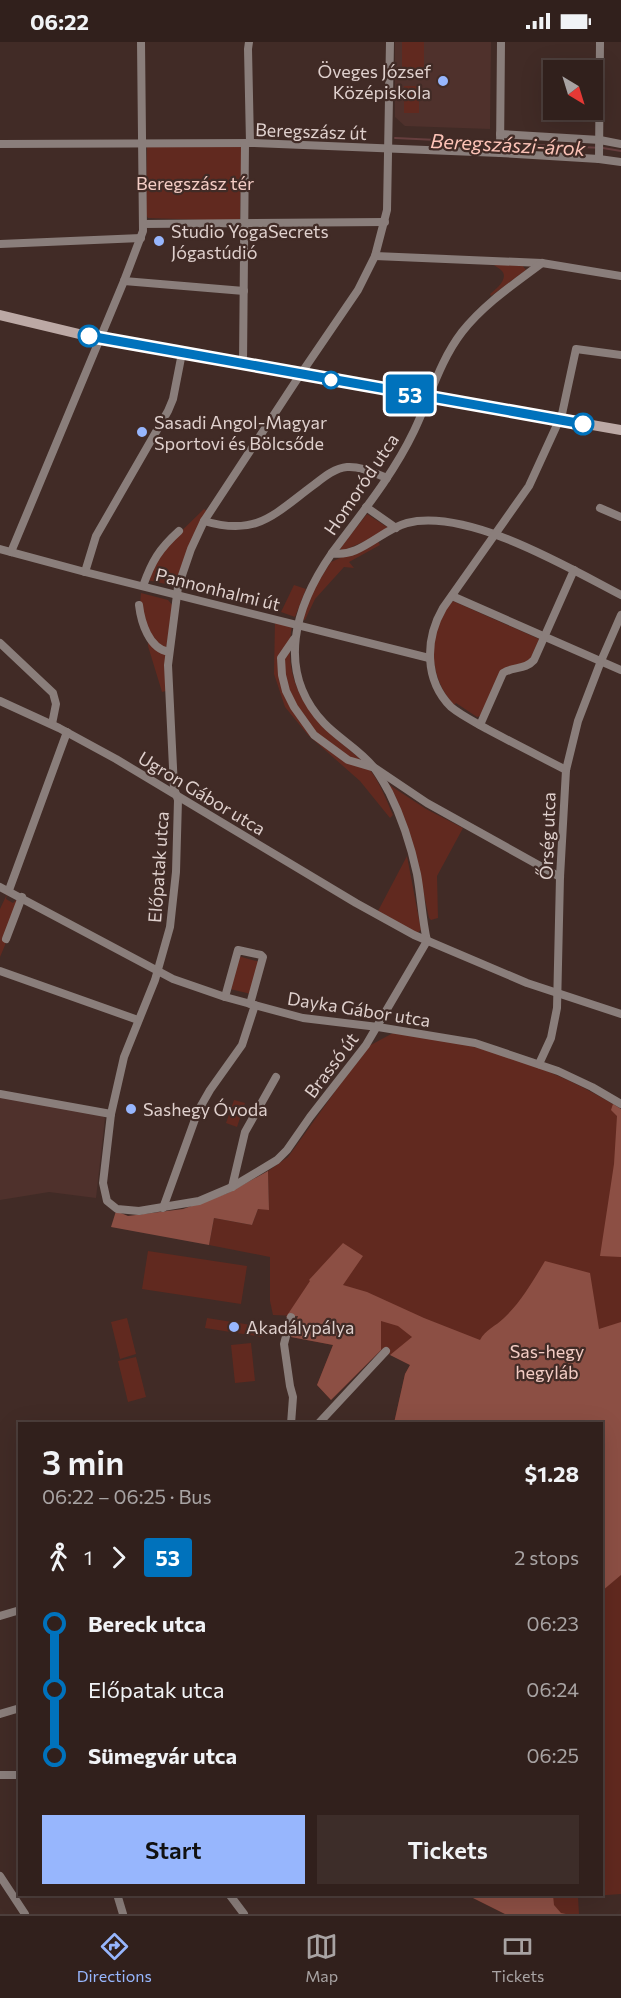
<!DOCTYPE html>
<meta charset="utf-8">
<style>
body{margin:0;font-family:Commissioner,sans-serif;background:#3d2d29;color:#f1f3f6;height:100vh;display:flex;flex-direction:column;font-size:22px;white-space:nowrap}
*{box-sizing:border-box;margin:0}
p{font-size:20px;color:#a8a3a3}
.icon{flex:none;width:33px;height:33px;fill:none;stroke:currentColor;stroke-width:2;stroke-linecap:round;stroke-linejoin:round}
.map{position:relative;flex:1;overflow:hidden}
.details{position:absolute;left:18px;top:1380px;width:585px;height:474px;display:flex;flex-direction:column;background:#31201c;border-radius:0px;box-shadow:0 6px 24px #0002,0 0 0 2px #4c3e3b}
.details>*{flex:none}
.badge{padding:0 12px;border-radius:4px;font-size:21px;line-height:39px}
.needle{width:39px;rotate:142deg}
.buttons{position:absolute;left:543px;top:18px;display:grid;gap:12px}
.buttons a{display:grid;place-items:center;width:60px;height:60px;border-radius:0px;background:#31201c;box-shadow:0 6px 24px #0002,0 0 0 2px #4c3e3b;font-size:30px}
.map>.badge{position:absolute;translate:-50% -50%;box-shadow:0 0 0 3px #fff}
.legs{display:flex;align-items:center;gap:9px;height:66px;padding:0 24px;font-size:20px}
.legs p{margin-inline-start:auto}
.head{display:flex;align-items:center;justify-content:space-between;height:102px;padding:0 24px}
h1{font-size:33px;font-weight:600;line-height:45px}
.cta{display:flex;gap:12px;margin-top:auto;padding:12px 24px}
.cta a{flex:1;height:69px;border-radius:0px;background:#97b6fd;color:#111;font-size:24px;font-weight:600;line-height:69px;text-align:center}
.cta a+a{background:#3d2d29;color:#f1f3f6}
ul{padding:0 24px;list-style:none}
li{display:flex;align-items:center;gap:21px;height:66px;font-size:22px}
li i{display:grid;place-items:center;width:9px;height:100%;margin:0 8px;background:currentColor}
li i::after{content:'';width:15px;height:15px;margin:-8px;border:4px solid;border-radius:50%;background:#31201c}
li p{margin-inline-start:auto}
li:first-child i{background:linear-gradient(#0000 50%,currentColor 0)}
li:last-child i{background:linear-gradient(currentColor 50%,#0000 0)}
.status{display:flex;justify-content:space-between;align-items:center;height:42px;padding:0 30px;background:#31201c;direction:ltr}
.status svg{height:16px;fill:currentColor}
.dock{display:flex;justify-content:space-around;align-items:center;height:84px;border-top:2px solid #4c3e3b;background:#31201c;font-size:16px;color:#a8a3a3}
.dock a{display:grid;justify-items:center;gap:3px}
.dock .selected{color:#97b6fd}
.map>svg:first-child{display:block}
.built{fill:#4f312c}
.green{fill:#61291f}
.forest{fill:#8c4f44}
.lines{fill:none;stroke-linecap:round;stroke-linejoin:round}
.stream{stroke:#663e3e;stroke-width:2}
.street{stroke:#8a7e7b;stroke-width:8}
.secondary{stroke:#bca9a5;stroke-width:10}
.line-1-casing{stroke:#fff;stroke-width:14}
.line-1{stroke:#0072bc;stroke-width:9}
.poi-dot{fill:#97b6fd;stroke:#412b26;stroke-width:2}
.stop-1-dot{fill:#fff;stroke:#0072bc;stroke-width:3}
.labels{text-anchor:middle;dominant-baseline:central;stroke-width:4.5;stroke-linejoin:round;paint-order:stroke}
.poi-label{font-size:18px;fill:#dfd0cd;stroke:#412b26;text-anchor:start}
.street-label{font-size:18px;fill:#dfd0cd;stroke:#412b26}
.park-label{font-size:18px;fill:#f3ccc4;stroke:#412b26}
.water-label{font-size:20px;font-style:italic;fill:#fdc3b7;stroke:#412b26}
</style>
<div class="status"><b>06:22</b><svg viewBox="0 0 49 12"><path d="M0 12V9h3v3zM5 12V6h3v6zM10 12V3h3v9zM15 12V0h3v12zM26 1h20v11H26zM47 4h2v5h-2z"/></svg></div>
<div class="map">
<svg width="621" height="1872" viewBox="0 0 621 1872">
<rect width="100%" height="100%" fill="#412b26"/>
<g class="built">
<polygon points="395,0 491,0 490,87 405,84 395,75"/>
<polygon points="0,1055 103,1074 105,1076 96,1156 49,1150 0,1158"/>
</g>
<g class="green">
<rect x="402" y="0" width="22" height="27"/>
<rect x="404" y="44" width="15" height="27"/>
<polygon points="147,104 240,104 242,107 240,177 236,179 148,176 146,173"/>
<path d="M 494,223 L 522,223 L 526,228 L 491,254 L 490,252 C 496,247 510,236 501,228 C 499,226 496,225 494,223 Z"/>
<polygon points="204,467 207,469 192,497 175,544 147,538 163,507"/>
<polygon points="367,472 387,485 387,487 377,494 342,509 340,506"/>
<polygon points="378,499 380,503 349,520 354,526 344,525 315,557 305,578 302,577 310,552 331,520"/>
<polygon points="294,543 306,547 295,575 281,570"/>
<polygon points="141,551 168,558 173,564 165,613 166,649 162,650 148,604 148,587 140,563"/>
<path d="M 453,559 L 539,597 L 529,620 L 508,625 L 480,674 L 477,675 L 456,661 L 454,663 C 429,637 424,585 453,559 Z"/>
<path d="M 275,579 L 292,583 C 284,631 298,661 333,694 C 344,704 357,713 367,724 C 379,738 386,757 393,773 L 390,776 L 360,739 L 308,693 L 285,665 L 274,632 Z"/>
<polygon points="388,742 426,767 463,786 437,834 438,876 431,878 429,876 415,812"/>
<polygon points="407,814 421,888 417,891 378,869"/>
<polygon points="7,852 6,857 13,861 17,857 8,896 0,915 0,867"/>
<polygon points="238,914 260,920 251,952 230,947"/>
<path d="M 393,991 C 415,995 437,996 458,1001 C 515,1014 572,1036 621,1067 L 621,1852 L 578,1855 L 579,1872 L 505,1872 L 467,1853 L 602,1852 L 602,1382 L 394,1381 L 405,1332 L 410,1323 L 381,1308 L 331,1358 L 317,1343 L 333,1303 L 291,1295 L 298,1274 L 273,1273 L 270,1259 L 270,1215 L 209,1203 L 214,1176 L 252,1183 L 258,1167 L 269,1167 L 268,1129 L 288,1115 L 367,1005 Z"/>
<polygon points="234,1058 245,1061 237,1085 226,1081"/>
<polygon points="148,1209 247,1224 241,1262 142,1247"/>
<polygon points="127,1276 136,1312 120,1317 111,1280"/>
<polygon points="207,1276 264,1285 262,1295 205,1286"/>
<polygon points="251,1301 255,1339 235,1341 231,1303"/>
<polygon points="136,1315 146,1355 128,1360 118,1319"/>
</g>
<g class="forest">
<polygon points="613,1062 621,1067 621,1215 600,1214 614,1122 617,1074 611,1068"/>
<polygon points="268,1129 269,1168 258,1167 252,1183 214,1176 209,1203 111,1185 116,1169 128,1174 183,1167 228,1151"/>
<path d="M 343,1201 L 363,1214 L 343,1243 L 367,1250 L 424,1276 L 480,1298 C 485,1288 496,1284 504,1276 C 521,1260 533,1239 545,1219 L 590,1231 L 599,1287 L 621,1280 L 621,1533 L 602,1549 L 602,1382 L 394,1381 L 405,1332 L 410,1323 L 390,1313 L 412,1295 L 398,1284 L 381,1279 L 381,1308 L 331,1358 L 317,1343 L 333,1303 L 291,1295 L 298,1274 L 286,1275 L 310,1239 L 309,1238 Z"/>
<polygon points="467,1853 553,1853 554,1863 561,1871 566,1872 505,1872"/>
</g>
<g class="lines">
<polyline class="stream" points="395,96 603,106 621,109"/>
<g class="street">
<polyline points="249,0 248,7 250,101"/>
<path d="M 390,0 L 387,168 L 375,214 L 358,248 L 296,339 L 204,479 L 191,507 L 178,545 L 168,623 L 174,746 L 178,758 L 176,830 L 170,885 L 155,938 L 124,1015 L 111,1072 L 103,1141 L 107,1159 L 117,1167 L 139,1169 L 199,1159 L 232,1145 L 277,1118 L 287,1108 L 310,1075 L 366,1003 L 427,899 C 422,877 421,854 417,832 C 411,804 402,776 389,750 C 385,743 380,734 375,727 C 362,709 339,697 324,681 C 275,629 295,564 332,511 C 359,517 382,487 407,481 C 468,466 567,525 621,553"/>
<polyline points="500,92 600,98 621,102"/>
<polyline points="0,102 253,101 500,111 599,117 621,120"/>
<polyline points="500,111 501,0"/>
<polyline points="599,117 600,0"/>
<polyline points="143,182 385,180"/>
<polyline points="0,202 141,196"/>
<polyline points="375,214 542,221 621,234"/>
<polyline points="124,239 244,249"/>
<polyline points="243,322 245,101"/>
<polyline points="366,465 396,486"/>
<polyline points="600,466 621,475"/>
<path d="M 204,479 C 258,495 274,472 315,442 C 324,435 335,426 347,425 C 361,424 374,431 387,436"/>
<polyline points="0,507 85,530 429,616"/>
<polyline points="11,510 124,239 143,189 141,0"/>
<path d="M 332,511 C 361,472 393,433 414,389 C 430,356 439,320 462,290 C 484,262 514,242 542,221"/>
<polyline points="85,530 96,494 168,369 173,357 182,311"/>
<path d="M 143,544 C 152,519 159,507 179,489"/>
<polyline points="452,554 621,628"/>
<path d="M 139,563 C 141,580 149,607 169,610"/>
<polyline points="294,597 281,616 282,633 286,649 294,665 314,693 348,718 375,726 427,761 560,835"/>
<polyline points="0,601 53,651 56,662 52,682"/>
<polyline points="0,659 59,686 116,717 356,861 414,893 527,941 621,972"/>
<path d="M 480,683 L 503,631 C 514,624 525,628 534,618 L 574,528"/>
<path d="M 566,728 C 539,714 513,701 487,687 C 475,680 462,674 451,665 C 424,638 425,597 443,566 L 529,444 L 562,372 L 576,307 L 621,313"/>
<polyline points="0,845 173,937 225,955 303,976 378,985 475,1001 558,1029 592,1045 621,1062"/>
<polyline points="9,848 67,690"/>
<polyline points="6,897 22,855"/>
<polyline points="0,929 138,978"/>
<polyline points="225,955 238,908 261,913 263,915 250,962"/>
<polyline points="539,1022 551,996 557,966 560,835 566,728 578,679 601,619 621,573"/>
<polyline points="0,1052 111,1072"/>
<polyline points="232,1145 245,1090 276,1035"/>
<polyline points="163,1166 198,1069 210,1048 242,1003 255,963"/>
<polyline points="291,1382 293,1355 290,1344 284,1302 291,1275"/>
<polyline points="318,1382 386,1309"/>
<polyline points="0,1574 20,1568"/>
<polyline points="0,1672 20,1666"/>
<polyline points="0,1733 20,1733"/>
<polyline points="0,1834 25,1872"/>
<polyline points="117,1852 123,1872"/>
<polyline points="229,1852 244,1872"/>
</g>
<polyline class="secondary" points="0,273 100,297 621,388"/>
</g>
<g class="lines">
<g class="line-1-casing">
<polyline id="line-1" points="89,294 583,382"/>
</g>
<use href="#line-1" class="line-1"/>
</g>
<g class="poi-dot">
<circle cx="443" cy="39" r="6"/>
<circle cx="159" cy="199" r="6"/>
<circle cx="142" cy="390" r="6"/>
<circle cx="131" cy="1067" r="6"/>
<circle cx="234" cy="1285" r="6"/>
</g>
<g class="stop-1-dot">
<circle cx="89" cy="294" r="10"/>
<circle cx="331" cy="338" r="8"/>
<circle cx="583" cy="382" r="10"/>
</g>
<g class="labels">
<g class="poi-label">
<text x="431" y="29" text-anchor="end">Öveges József<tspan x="431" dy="21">Középiskola</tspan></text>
<text x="171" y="189">Studio YogaSecrets<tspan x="171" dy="21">Jógastúdió</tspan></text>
<text x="154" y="380">Sasadi Angol-Magyar<tspan x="154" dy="21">Sportovi és Bölcsőde</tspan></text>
<text x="143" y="1067">Sashegy Óvoda</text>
<text x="246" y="1285">Akadálypálya</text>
</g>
<g class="street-label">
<text transform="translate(311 89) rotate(2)">Beregszász út</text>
<text transform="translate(361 442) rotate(-56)">Homoród utca</text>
<text transform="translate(218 547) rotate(14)">Pannonhalmi út</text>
<text transform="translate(202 751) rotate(31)">Ugron Gábor utca</text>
<text transform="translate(547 794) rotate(-88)">Őrség utca</text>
<text transform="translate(158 825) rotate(-86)">Előpatak utca</text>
<text transform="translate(359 967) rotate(9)">Dayka Gábor utca</text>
<text transform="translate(331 1023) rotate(-53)">Brassó út</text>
</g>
<g class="park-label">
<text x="195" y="141">Beregszász tér</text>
<text x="547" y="1309">Sas-hegy<tspan x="547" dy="21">hegyláb</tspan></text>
</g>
<g class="water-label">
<text transform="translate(508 102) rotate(3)">Beregszászi-árok</text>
</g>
</g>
</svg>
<div class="buttons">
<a><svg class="needle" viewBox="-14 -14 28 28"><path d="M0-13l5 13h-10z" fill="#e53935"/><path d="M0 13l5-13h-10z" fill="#a8a3a3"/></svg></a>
</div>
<b class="badge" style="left:410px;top:352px;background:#0072bc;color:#fff">53</b>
<section class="details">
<div class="head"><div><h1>3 min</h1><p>06:22 – 06:25 · Bus</p></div><b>$1.28</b></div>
<div class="legs"><svg class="icon" aria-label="walk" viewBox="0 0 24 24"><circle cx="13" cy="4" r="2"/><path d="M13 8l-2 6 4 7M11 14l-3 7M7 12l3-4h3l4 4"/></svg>1<svg class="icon" aria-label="forward" viewBox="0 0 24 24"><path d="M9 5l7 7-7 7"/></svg><b class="badge" style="background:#0072bc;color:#fff">53</b><p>2 stops</p></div>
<ul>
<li><i style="color:#0072bc"></i><b>Bereck utca</b><p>06:23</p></li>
<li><i style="color:#0072bc"></i><span>Előpatak utca</span><p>06:24</p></li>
<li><i style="color:#0072bc"></i><b>Sümegvár utca</b><p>06:25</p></li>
</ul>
<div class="cta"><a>Start</a><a>Tickets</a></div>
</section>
</div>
<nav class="dock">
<a class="selected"><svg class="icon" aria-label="directions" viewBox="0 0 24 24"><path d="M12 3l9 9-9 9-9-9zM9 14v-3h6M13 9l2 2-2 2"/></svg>Directions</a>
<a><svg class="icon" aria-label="map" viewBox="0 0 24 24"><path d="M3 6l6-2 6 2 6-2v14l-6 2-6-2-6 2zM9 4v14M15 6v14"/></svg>Map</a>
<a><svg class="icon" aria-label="tickets" viewBox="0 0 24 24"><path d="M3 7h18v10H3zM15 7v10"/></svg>Tickets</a>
</nav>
